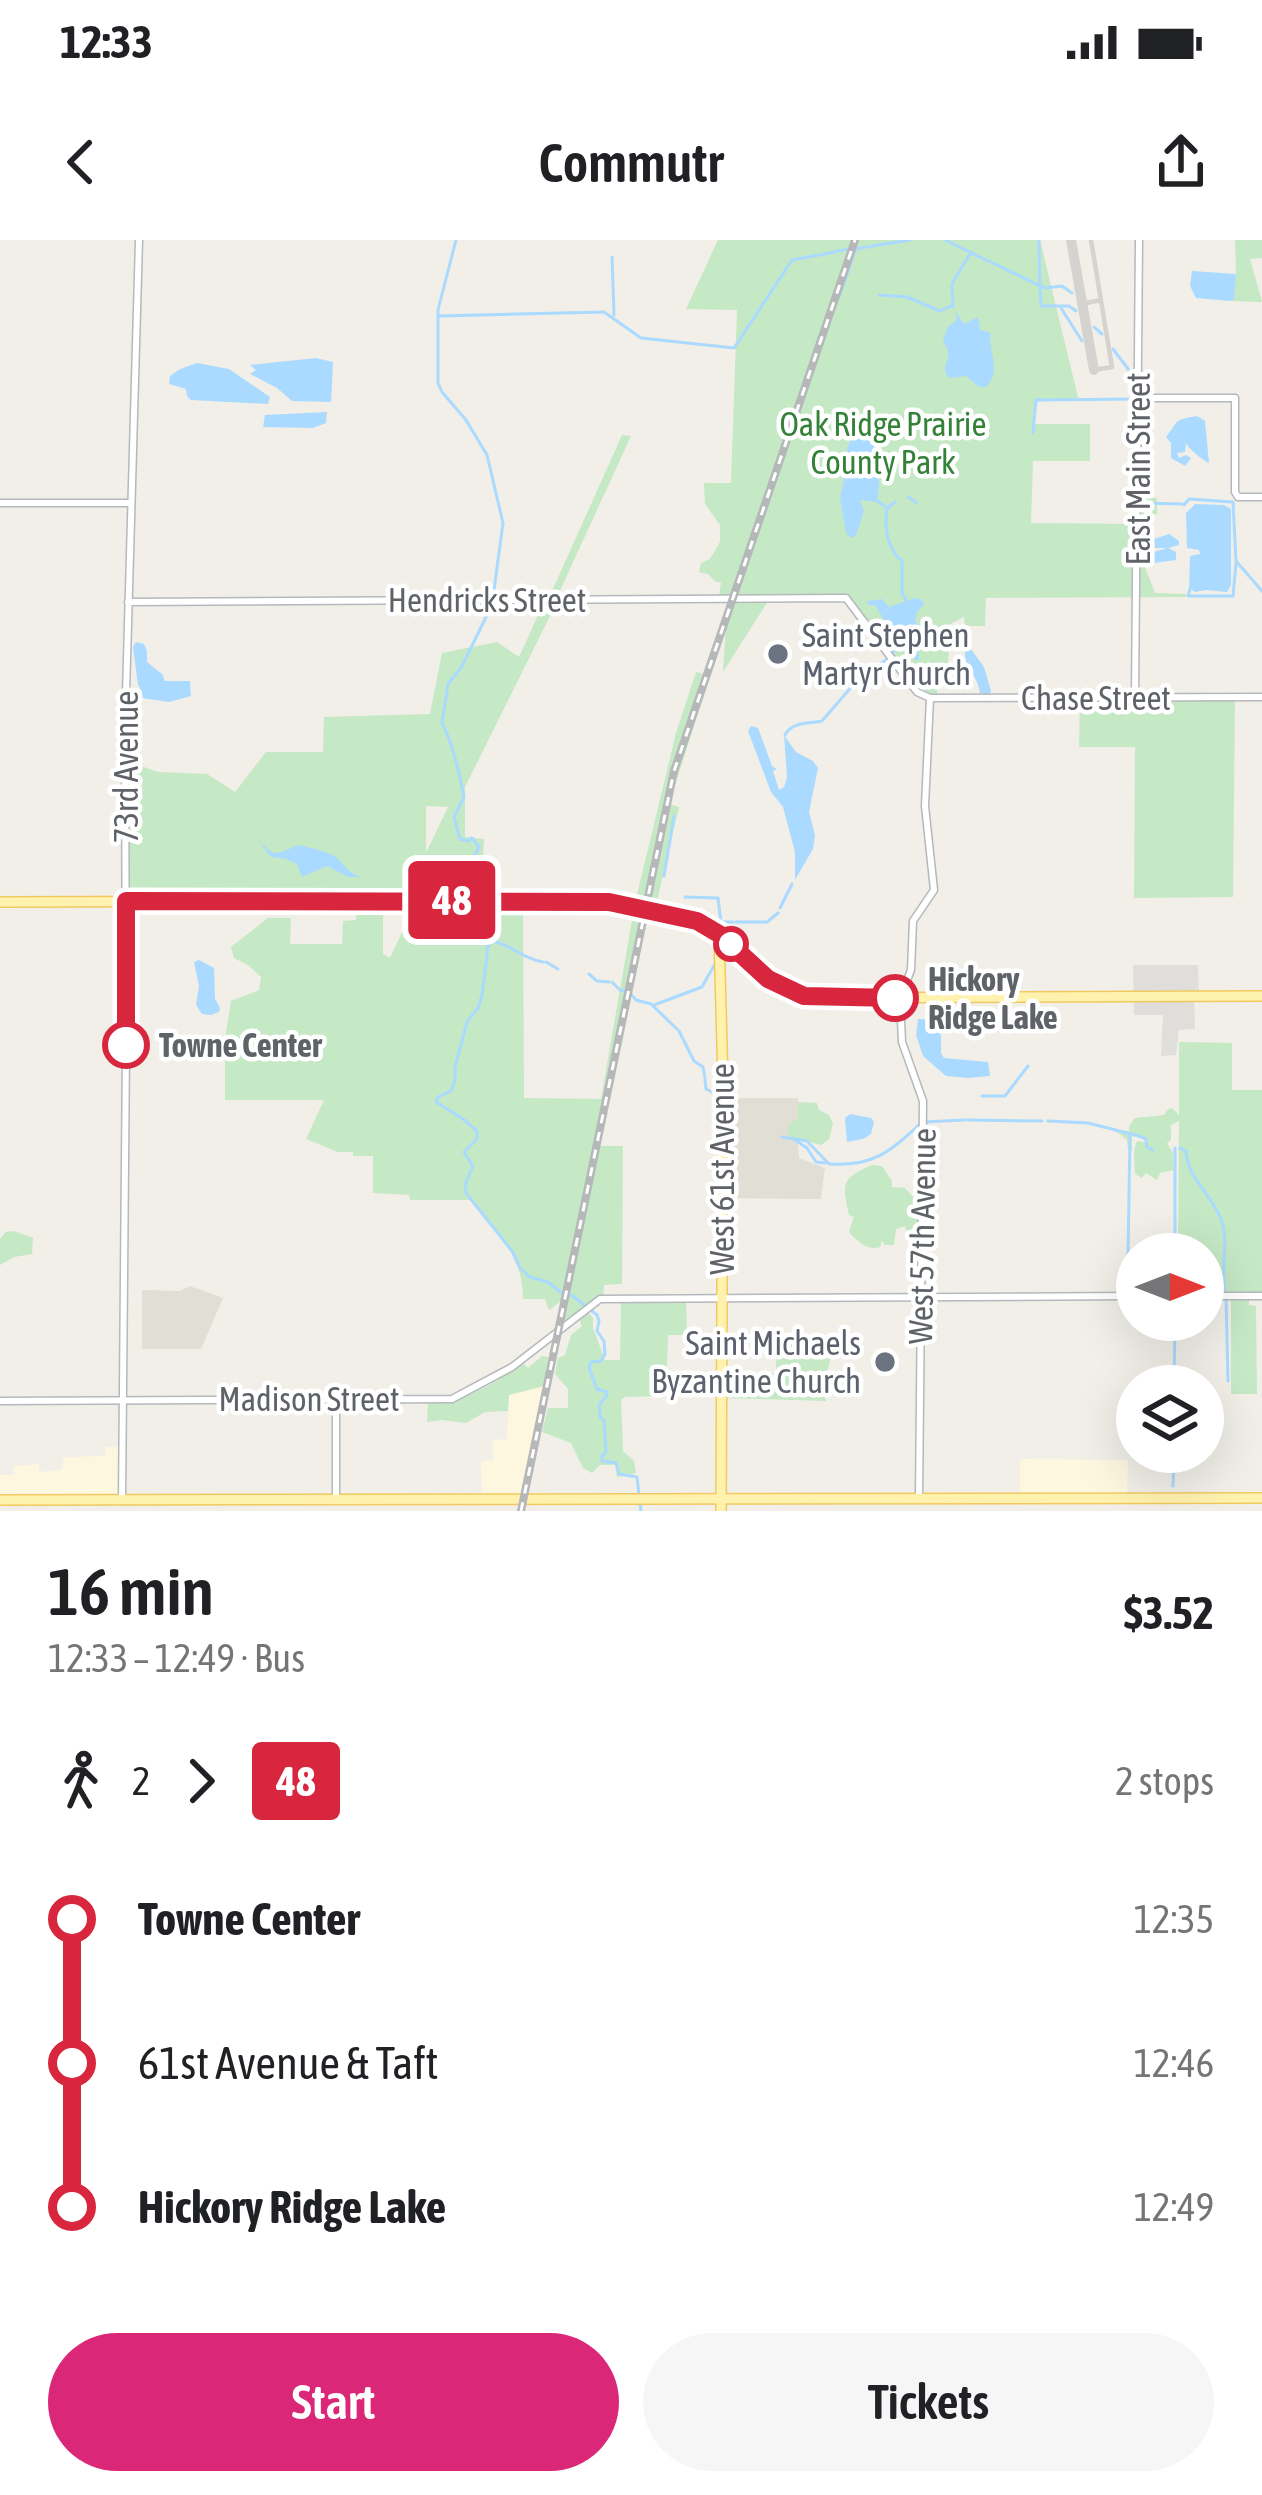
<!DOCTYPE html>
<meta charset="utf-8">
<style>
body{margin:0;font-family:"Asap Condensed",sans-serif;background:#f6f6f6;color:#202124;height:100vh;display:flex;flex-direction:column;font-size:45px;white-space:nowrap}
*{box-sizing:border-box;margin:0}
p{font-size:39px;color:#757577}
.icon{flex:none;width:66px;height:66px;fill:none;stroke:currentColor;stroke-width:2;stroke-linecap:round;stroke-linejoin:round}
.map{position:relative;height:1271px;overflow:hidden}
.drawer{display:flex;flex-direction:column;background:#fff;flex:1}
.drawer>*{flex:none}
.badge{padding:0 24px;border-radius:9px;font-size:42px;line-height:78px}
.needle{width:78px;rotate:90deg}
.tools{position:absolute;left:1116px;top:993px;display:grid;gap:24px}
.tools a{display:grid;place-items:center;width:108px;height:108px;border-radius:50%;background:#fff;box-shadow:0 12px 48px #0002;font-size:60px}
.map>.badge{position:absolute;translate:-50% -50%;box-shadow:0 0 0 6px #fff}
.legs{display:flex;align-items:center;gap:18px;height:132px;padding:0 48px;font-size:39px}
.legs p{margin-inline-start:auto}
.headline{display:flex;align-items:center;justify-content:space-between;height:204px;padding:0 48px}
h1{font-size:66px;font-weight:600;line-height:90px}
.primary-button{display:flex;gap:24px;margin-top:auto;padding:24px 48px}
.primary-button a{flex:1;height:138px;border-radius:72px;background:#db2777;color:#fff;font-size:48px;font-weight:600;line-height:138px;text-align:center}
.primary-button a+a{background:#f6f6f6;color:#202124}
ul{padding:0 48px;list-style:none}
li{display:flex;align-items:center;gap:42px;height:144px;font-size:45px}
li i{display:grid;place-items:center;width:18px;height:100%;margin:0 15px;background:currentColor}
li i::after{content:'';width:30px;height:30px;margin:-15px;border:9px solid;border-radius:50%;background:#fff}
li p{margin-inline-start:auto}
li:first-child i{background:linear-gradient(#0000 50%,currentColor 0)}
li:last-child i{background:linear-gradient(currentColor 50%,#0000 0)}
.status{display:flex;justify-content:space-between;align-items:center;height:84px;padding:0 60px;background:#fff;direction:ltr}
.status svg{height:33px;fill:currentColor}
header{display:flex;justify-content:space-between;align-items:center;height:156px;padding:0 48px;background:#fff;font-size:54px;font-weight:600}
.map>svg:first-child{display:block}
.commercial{fill:#fef7e0}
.industrial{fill:#e0deda}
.education{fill:#e1ded6}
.green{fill:#c5e8c5;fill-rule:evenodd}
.water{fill:#aadaff}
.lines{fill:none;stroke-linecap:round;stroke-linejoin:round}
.stream{stroke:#aadaff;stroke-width:3}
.taxiway{stroke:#d4d3d0;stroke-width:4.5}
.runway{stroke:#d4d3d0;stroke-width:10}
.minor-casing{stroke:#b5b8bc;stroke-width:9}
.major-casing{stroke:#f2c960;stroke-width:12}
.minor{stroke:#fff;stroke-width:6}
.major{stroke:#fff2af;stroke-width:9}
.rail-casing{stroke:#b6b7b8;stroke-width:8}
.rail{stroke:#fff;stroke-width:3;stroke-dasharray:9;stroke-linecap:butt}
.line-1-casing{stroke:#fff;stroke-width:27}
.line-1{stroke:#d7263d;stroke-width:18}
.worship-dot{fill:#6b7280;stroke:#fff;stroke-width:4.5}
.stop-1-dot{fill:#fff;stroke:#d7263d;stroke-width:6}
.labels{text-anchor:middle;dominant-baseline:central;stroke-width:9;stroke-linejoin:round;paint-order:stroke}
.park-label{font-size:33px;fill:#348238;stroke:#fff}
.street-label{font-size:33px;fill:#5f6368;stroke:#fff}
.worship-label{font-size:33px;fill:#5b616d;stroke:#fff;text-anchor:start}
.stop-label{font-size:33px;font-weight:bold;fill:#5f6368;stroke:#fff;text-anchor:start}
</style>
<div class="status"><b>12:33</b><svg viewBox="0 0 49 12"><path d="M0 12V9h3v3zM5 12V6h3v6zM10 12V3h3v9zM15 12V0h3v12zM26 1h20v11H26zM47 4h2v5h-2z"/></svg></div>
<header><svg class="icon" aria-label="back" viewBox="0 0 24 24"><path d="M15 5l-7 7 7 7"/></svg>Commutr<svg class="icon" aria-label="share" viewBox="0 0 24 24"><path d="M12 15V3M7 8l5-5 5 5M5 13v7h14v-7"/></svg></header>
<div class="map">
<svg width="1262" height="1271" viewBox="0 0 1262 1271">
<rect width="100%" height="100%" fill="#f1efe8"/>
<g class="commercial">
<polygon points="544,1146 520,1256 482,1256 481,1221 493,1220 493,1200 507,1199 509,1155"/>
<polygon points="121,1206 120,1255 0,1257 0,1235 13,1235 14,1226 39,1224 39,1232 62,1230 64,1217 105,1216 106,1207"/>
<polygon points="1020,1219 1128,1220 1127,1253 1020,1254"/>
</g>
<polygon class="industrial" points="1133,725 1198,725 1199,755 1194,757 1195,789 1179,790 1176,815 1161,816 1163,775 1134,775"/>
<g class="education">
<polygon points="727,858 798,858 798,880 787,896 798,901 799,918 825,928 821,959 726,958"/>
<polygon points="190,1046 223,1058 201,1109 142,1109 142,1050 180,1051"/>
</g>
<g class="green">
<polygon points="718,0 1040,0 1078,157 1078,159 1035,160 1034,184 1090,184 1090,221 1033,221 1031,283 1138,284 1139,258 1157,258 1157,274 1145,275 1145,327 1155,353 1186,354 1186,357 986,358 985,386 965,386 964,377 950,384 948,429 937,430 937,457 925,456 925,431 904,431 848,357 770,358 723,432 726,383 734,357 719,357 721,342 716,342 708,334 699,332 701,323 710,319 720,302 720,285 705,264 704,243 731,243 737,70 686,69"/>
<path d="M 1235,0 L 1262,0 L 1262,18 L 1250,19 L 1262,62 L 1230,61 C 1239,43 1235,21 1235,0 Z"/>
<polygon points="622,195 631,196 557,357 549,358"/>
<path d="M 545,360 L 558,360 L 465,547 L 465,597 L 484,599 L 482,631 L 433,632 L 419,657 L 131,658 L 128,656 L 127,521 L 158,532 L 207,534 L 235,552 L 266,512 L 323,512 L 324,477 L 430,474 L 442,413 L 497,402 L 519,417 ZM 426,566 L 448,567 L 427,611 L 426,610 Z"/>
<path d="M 696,432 L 710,436 L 669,564 L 679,567 L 653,678 L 638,690 L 571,1015 L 577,1016 L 599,906 L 623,906 L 622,1044 L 604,1045 L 603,1058 L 584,1068 L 593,1078 L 593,1088 L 605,1120 L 620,1120 L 621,1061 L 686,1062 L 687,1095 L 668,1095 L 666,1156 L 625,1157 L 621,1160 L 623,1211 L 634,1221 L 636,1233 L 617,1237 L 615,1225 L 600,1225 L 592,1233 L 583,1228 L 571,1203 L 542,1192 L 548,1168 L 568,1168 L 568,1149 L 555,1134 L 558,1118 L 565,1115 L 571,1095 L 582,1086 L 578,1076 L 561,1088 L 576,1019 L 570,1018 L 561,1061 L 549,1070 L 545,1059 L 523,1059 C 523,1014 497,993 470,960 L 410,960 L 409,955 L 373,953 L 373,916 L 353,916 L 353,912 L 338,912 L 306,899 L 324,860 L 225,860 L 225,799 L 231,761 L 259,750 L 261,737 L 248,725 L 234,718 L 231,707 L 268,678 L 291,678 L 290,704 L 342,704 L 343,681 L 356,680 L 356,661 L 383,661 L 383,714 L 390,718 L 416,662 L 523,662 L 524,858 L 601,859 L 635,663 L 676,493 Z"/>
<polygon points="1235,458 1233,657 1134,658 1135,507 1079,507 1080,459"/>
<path d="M 1179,802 L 1232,803 L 1232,850 L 1262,850 L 1262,1056 L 1249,1057 L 1249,1065 L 1256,1066 L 1257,1154 L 1231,1154 L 1231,1056 L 1203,1056 L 1203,1014 L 1178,1014 L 1179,881 L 1171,885 L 1171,900 L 1167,903 L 1173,913 L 1174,930 L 1160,933 L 1157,940 L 1146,933 L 1142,938 L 1135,934 C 1135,922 1132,913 1137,901 L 1144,902 L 1146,899 L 1132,896 L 1132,911 L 1128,910 L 1127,900 L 1117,892 L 1120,890 L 1129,891 L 1129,886 L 1135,878 L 1164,875 L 1167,870 L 1172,868 L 1179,875 Z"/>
<polygon points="798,862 817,863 819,870 829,875 833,884 829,899 821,905 787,896 789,883 798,879"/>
<path d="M 872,925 L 882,926 L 892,941 L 892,947 L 905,948 L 914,958 L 921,956 L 920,1003 L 909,1000 L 905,986 L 896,989 L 894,1005 L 885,1005 L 882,1001 L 880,1007 C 867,1011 857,1001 849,992 L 854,977 L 849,975 C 842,942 841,939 872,925 Z"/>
<polygon points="14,991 33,998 32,1014 14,1017 0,1025 0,999 6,992"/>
<polygon points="821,1097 821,1108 833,1108 828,1129 822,1139 826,1161 724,1158 723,1133 776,1133 777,1098"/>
<path d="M 542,1116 L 548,1117 L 544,1146 L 509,1155 L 508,1171 L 485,1172 L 466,1183 L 442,1180 L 427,1182 L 428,1162 C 468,1161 490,1146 523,1123 L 528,1128 Z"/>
</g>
<g class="water">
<polygon points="1192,31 1236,34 1234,59 1230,61 1196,58 1190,46"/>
<path d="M 955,71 L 964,84 L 978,77 L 980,90 L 991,93 C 987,112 1003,130 986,147 L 979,147 L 966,136 L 950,138 C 939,128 950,123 948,111 C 947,107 944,104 943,100 L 948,87 L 957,80 Z"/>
<polygon points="316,118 333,122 331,162 292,161 277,148 250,134 256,130 250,125"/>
<polygon points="197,123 229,129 270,157 268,164 191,160 187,156 186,149 169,144 170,136 180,129"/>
<polygon points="327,172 326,183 313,188 263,187 265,175"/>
<path d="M 1197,176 L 1205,181 L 1209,223 C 1206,222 1190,211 1186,203 L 1185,212 L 1177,213 L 1179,218 L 1186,215 L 1191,218 L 1185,226 L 1171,218 L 1171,203 L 1166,197 C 1179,181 1172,180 1197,176 Z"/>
<path d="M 864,194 L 875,201 C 879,221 881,240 877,262 L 860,260 L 864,271 L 856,295 L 852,298 L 846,293 L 840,258 L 844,240 L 841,228 L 850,201 Z"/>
<polygon points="1195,264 1224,265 1231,269 1231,345 1227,352 1206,350 1195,352 1189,348 1190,316 1200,314 1199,310 1187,308 1186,273"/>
<polygon points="1169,294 1179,301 1179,305 1168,308 1176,312 1176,320 1154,323 1154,312 1167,308 1155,308 1154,299"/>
<polygon points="915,358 922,360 924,364 917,372 915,380 925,397 918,407 919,421 915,420 912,408 899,404 875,365 869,365 867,361 882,359 889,367"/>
<polygon points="136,402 144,404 147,411 147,422 162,434 165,441 190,441 191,456 169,462 142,458 142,451 138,445 133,407"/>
<path d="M 968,405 L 984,427 L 991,451 L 989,455 L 980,453 C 978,435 963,427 965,408 Z"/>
<polygon points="751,486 758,488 772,526 777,529 773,531 779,550 784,547 787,537 784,495 796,512 813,521 818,528 809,572 815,595 813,609 795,640 795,612 783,567 771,552 748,491"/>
<path d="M 259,601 L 273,613 L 282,612 L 298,605 C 308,607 330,612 337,618 C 347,627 348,633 361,637 L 348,637 L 327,626 L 302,637 L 297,624 L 286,619 L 271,617 Z"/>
<polygon points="199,720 214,728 215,759 220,768 219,772 211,775 202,774 196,765 199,746 194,722"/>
<polygon points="918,779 941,780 941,813 944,818 988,822 990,836 968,838 946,836 923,816 916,795"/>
<polygon points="850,874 871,878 874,882 871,894 863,899 847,902 845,878"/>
</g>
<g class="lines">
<g class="stream">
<path d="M 456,0 L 438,70 L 438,143 L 442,152 L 466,180 L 487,215 L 503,283 L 492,365 L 461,428 L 448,444 L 442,483 C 454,506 459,534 464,557 L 454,577 L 460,599 L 468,601 L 472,598 L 479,607 L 475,615 L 466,621 L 465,627 L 476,631 L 477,645 L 486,642 L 482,666 L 487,685 L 487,715 L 482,755 L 478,768 L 467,782 L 455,827 L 455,840 L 451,851 L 438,857 L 436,862 L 463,879 L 477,891 L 477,899 L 464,912 L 473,926 L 465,945 L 466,953 L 512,1011 L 520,1028 L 530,1037 L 548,1042 L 562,1053 L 573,1056 L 597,1075 L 599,1081 L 597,1091 L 604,1101 L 605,1114 L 601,1121 L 591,1122 L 589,1128 L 597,1149 L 607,1152 L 607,1155 L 599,1165 L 600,1177 L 604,1180 L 606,1212 L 602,1216 L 602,1221 L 616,1223 L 619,1234 L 637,1237 L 641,1271"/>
<polyline points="945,0 990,22"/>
<polyline points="1039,0 1040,46 1045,48 1062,46 1072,53"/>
<polyline points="854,9 910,0"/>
<polyline points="837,11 851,9"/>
<polyline points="612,17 614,75"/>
<polyline points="993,23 1040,46 1041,66 1069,66 1076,71"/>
<polyline points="840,55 855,11"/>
<polyline points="879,55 907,57 940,71 953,65"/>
<polyline points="953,67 952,44 971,12"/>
<polyline points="1061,68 1082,101"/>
<polyline points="439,76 604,72 641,98 734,108 792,20 835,12"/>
<polyline points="1094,87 1102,94"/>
<polyline points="1113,109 1135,138"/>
<polyline points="1141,162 1141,263"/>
<polyline points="1033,193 1036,160 1136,159"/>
<polyline points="908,257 917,263"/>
<polyline points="876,260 887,268"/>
<path d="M 895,262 L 887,268 C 884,287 887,309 902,321 L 902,353 L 906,360"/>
<polyline points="1143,263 1182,264"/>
<polyline points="1184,265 1189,259 1233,262 1236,321 1262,351"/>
<polyline points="1190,349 1188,356 1233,356 1236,323"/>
<polyline points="892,414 898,402"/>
<path d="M 785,495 C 792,481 809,484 822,481 L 860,437 L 889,418"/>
<polyline points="664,636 674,576"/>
<polyline points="685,657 718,658 721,682"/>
<polyline points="780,668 792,644"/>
<polyline points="736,682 767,682 778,673"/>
<polyline points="716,688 721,682 733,682"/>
<path d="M 488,707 L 492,701 C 512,705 523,719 543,722"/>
<polyline points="546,722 558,729"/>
<polyline points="589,734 597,741 609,742"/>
<polyline points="612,742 620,750 626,751"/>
<polyline points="703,745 715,724"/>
<polyline points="629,752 636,760 651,764 677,789"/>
<polyline points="654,765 702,747"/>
<polyline points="679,791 694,821 703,827 705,838"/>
<polyline points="705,840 706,849 718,855"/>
<polyline points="982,856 1005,856 1028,826"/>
<polyline points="728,878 730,891 736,897"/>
<polyline points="967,880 1042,881"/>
<polyline points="1048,881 1088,883 1139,896 1146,899 1147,907 1153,910"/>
<polyline points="924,882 964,880"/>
<path d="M 782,897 L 807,901 L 829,924 C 872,927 890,912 920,884"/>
<polyline points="792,898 807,908 816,922 825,923"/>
<path d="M 1180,908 L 1186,911 C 1187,939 1214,956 1222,982 C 1229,1003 1220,1030 1225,1052"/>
<polyline points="1175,1014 1175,908"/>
<polyline points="1128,1016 1130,895"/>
<polyline points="1226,1059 1228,1141"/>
<polyline points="1174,1146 1175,1080"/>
<polyline points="1173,1246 1174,1212"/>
</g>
<g class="taxiway">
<polyline points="1091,0 1112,127 1094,130"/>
<polyline points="1082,64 1101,60"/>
</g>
<polyline class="runway" points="1071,0 1094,130"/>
<g class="minor-casing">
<g id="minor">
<polyline points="1138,158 1235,158 1235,252 1238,257 1262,257"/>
<polyline points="0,263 131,263"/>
<polyline points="128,362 846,358 917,452 930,458"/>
<polyline points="1135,457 1139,0"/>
<polyline points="930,458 1262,457"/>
<polyline points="1203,1056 1262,1056"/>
<polyline points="0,1161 452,1159 512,1127 600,1059 1137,1056"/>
<polyline points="919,1257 923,861 902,802 900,758 911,730 913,681 934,650 925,566 930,458"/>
<polyline points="336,1259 336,1159"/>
<polyline points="122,1261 126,810 125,489 139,0"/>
</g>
</g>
<g class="major-casing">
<g id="major">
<path d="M 0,662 L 593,660 C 632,664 680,669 714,690 C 728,699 737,712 749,723 C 768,742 790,753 816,758 L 1262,756"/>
<polyline points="719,694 723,844 721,1271"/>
<polyline points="0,1260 1262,1258"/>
</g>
</g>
<use href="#minor" class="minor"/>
<use href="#major" class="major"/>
<g class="rail-casing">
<polyline id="rail" points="521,1271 674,531 855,0"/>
</g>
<use href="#rail" class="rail"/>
</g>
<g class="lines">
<g class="line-1-casing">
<polyline id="line-1" points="126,805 126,661 609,662 697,681 719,694 768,739 804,756 895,758"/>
</g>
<use href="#line-1" class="line-1"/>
</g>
<g class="worship-dot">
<circle cx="778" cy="414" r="12"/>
<circle cx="885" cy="1122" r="12"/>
</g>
<g class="stop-1-dot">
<circle cx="731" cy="704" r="15"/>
<circle cx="895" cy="758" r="21"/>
<circle cx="126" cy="805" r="21"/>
</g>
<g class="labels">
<g class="park-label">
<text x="883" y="184">Oak Ridge Prairie<tspan x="883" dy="38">County Park</tspan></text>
</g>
<g class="street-label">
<text transform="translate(1138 229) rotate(-90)">East Main Street</text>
<text x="487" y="360">Hendricks Street</text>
<text x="1096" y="458">Chase Street</text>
<text transform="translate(126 527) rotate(-90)">73rd Avenue</text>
<text transform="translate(722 929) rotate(-90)">West 61st Avenue</text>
<text transform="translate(922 996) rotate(-89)">West 57th Avenue</text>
<text x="309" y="1159">Madison Street</text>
</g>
<g class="worship-label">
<text x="802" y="395">Saint Stephen<tspan x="802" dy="38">Martyr Church</tspan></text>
<text x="861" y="1103" text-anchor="end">Saint Michaels<tspan x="861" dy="38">Byzantine Church</tspan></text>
</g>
<g class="stop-label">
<text x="928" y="739">Hickory<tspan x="928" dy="38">Ridge Lake</tspan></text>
<text x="159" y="805">Towne Center</text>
</g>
</g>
</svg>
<div class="tools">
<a><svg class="needle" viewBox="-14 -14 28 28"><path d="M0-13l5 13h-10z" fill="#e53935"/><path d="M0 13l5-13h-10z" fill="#757577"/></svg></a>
<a><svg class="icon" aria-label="layers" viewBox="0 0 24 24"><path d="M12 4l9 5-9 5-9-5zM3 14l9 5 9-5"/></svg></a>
</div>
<b class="badge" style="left:452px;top:660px;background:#d7263d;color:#fff">48</b>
</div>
<section class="drawer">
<div class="headline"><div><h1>16 min</h1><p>12:33 – 12:49 · Bus</p></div><b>$3.52</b></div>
<div class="legs"><svg class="icon" aria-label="walk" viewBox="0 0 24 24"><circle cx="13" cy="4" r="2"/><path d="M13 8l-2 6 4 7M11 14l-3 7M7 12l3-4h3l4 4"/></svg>2<svg class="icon" aria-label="forward" viewBox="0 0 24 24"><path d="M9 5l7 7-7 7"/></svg><b class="badge" style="background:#d7263d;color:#fff">48</b><p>2 stops</p></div>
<ul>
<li><i style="color:#d7263d"></i><b>Towne Center</b><p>12:35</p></li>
<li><i style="color:#d7263d"></i><span>61st Avenue &amp; Taft</span><p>12:46</p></li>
<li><i style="color:#d7263d"></i><b>Hickory Ridge Lake</b><p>12:49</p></li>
</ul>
<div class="primary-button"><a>Start</a><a>Tickets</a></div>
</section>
